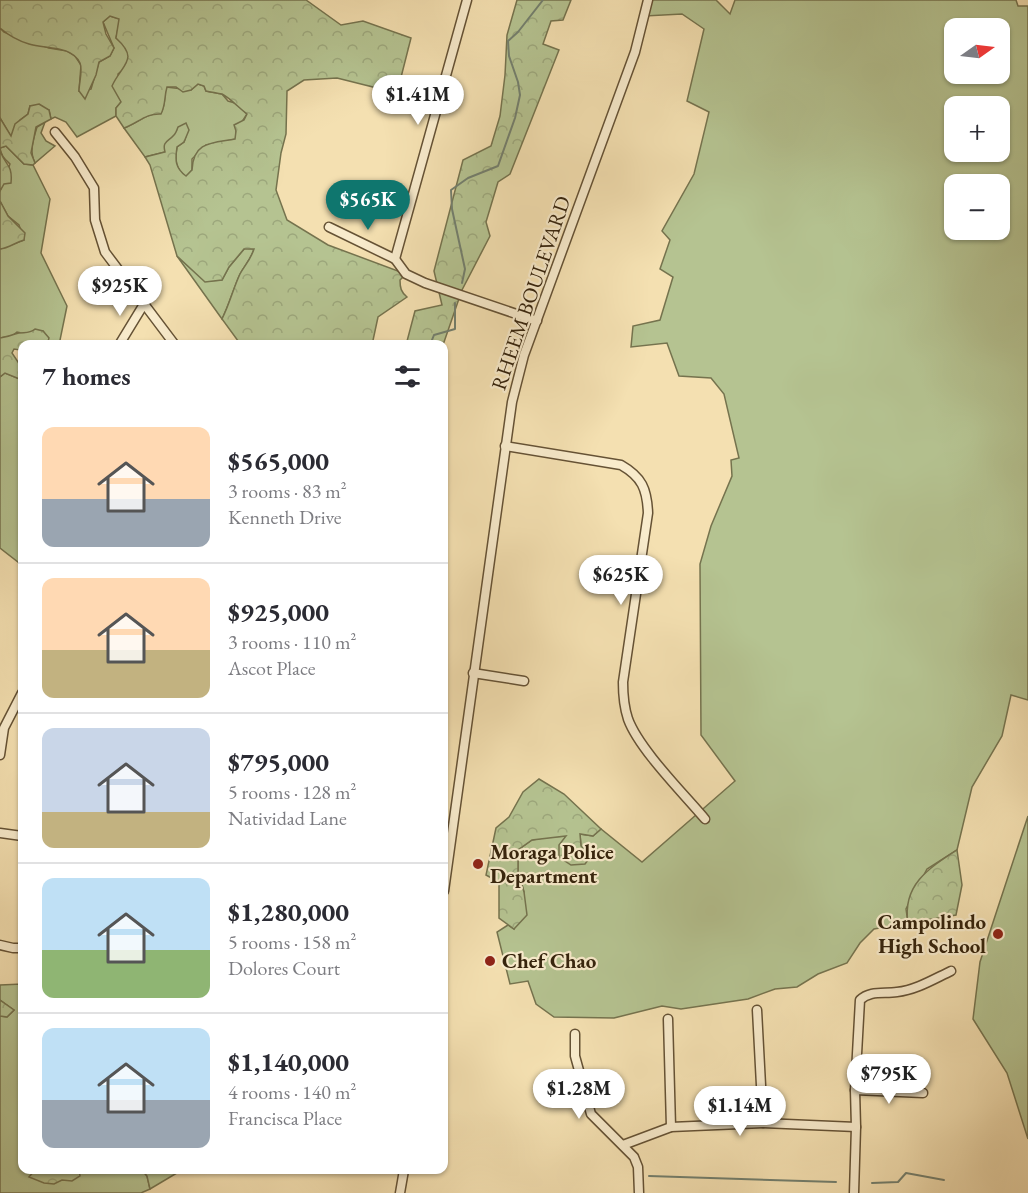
<!DOCTYPE html>
<meta charset="utf-8">
<style>
body{margin:0;font-family:"EB Garamond",serif;background:#f7f7f7;color:#2b2b33;height:100vh;display:flex;flex-direction:column;font-size:22px;white-space:nowrap}
*{box-sizing:border-box;margin:0}
p{font-size:20px;color:#7c7c81}
.icon{flex:none;width:33px;height:33px;fill:none;stroke:currentColor;stroke-width:2;stroke-linecap:round;stroke-linejoin:round}
.map{position:relative;flex:1;overflow:hidden}
.side{position:absolute;left:18px;top:340px;width:430px;height:834px;display:flex;flex-direction:column;background:#fff;border-radius:12px;box-shadow:0 2px 4px #0004}
.side>*{flex:none}
.needle{width:39px;rotate:76deg}
.controls{position:absolute;left:944px;top:18px;display:grid;gap:12px}
.controls a{display:grid;place-items:center;width:66px;height:66px;border-radius:12px;background:#fff;box-shadow:0 2px 4px #0004;font-size:30px}
.price{position:absolute;translate:-50% -51px;padding:0 14px;border-radius:21px;background:#fff;color:#222;font-size:20px;line-height:39px;filter:drop-shadow(0 2px 3px #0008)}
.price::after{content:'';position:absolute;left:50%;top:36px;width:18px;height:14px;margin-left:-9px;background:inherit;clip-path:polygon(0 0,100% 0,50% 100%)}
.price.selected{background:#0f766e;color:#fff}
ul{padding:0;list-style:none}
li{display:flex;align-items:center;gap:18px;height:150px;padding:0 24px}
li+li{border-top:2px solid #e1e1e2}
li span{display:grid;place-items:center;flex:none;width:168px;height:120px;border-radius:12px;color:#555}
li>.icon{margin-inline-start:auto}
span .icon{width:72px;height:72px;fill:#fffc;stroke-width:1}
li b{font-size:26px}
h2{display:flex;justify-content:space-between;align-items:center;height:72px;padding:0 24px;font-size:26px}
.map>svg:first-child{display:block}
.green{fill:#b5c391;stroke:#75734e;stroke-width:1.5;fill-rule:evenodd}
.forest{fill:url(#forest-crowns);stroke:#75734e;stroke-width:1.5}
.lines{fill:none;stroke-linecap:round;stroke-linejoin:round}
.stream{stroke:#737f6e;stroke-width:2}
.minor-casing{stroke:#655235;stroke-width:11}
.minor{stroke:#f8ebcc;stroke-width:8}
.poi-dot{fill:#8f2418;stroke:#f8ebcc;stroke-width:2}
.labels{text-anchor:middle;stroke-width:4.5;stroke-linejoin:round;paint-order:stroke}
.street-label{font-size:21px;fill:#35230c;stroke:#f8ebcc}
.poi-label{font-size:21px;font-weight:bold;fill:#35230c;stroke:#f8ebcc;text-anchor:start}
</style>
<div class="map">
<svg width="1028" height="1193" viewBox="0 0 1028 1193">
<defs>
<pattern id="forest-crowns" width="20" height="18" patternUnits="userSpaceOnUse" patternTransform="scale(1.5)"><rect width="20" height="18" fill="#b5c391"/><path d="M2 6a3 3 0 1 1 6 0M12 15a3 3 0 1 1 6 0" fill="none" stroke="#9ca77c"/></pattern>
</defs>
<rect width="100%" height="100%" fill="#f4e0b1"/>
<filter id="stains"><feTurbulence type="fractalNoise" baseFrequency=".00333" numOctaves="4"/><feColorMatrix values="0 0 0 0 .2 0 0 0 0 .09 0 0 0 0 .02 0 0 0 .5 -.17"/></filter>
<radialGradient id="worn" r=".72"><stop offset=".6" stop-color="#630" stop-opacity="0"/><stop offset="1" stop-color="#630" stop-opacity=".3"/></radialGradient>
<g class="green">
<path d="M648,0h68l14,14 5,-14h281l2,6h10v694l-17,-5 -9,41 -30,51 -15,63 -30,19 -21,40 2,14 -34,6 -14,14 -13,20 -29,11 -21,13 -22,2 -27,10 -67,10 -19,-3 -48,12 -60,-1 -18,-13 -8,-23 -18,3 -13,-52 11,-7 6,4 10,-37 -6,-21v-21l14,-10 16,-3 19,-1 14,10 -1,-12 13,2 8,-7 41,33 93,-81 -34,-46 -1,-171 11,-38 21,-50 -1,-16 8,-2 -15,-64 -13,-16 -32,-2 -12,-33 -36,4 2,-21 27,-6 13,-43 -13,-8 10,-29 -8,-9 32,-57 15,-62 -22,-11 17,-72 -22,-15 -37,2zM954,28h45v46h-45zM954,106h45v46h-45zM954,184h45v46h-45z"/>
<polygon points="110,16 120,19 116,38 124,45 129,55 128,65 118,74 121,102 116,108 116,116 77,137 66,122 55,117 51,119 49,110 30,106 28,114 20,120 11,137 0,118 0,28 4,32 49,48 67,51 75,56 81,65 79,91 91,89 99,62 110,56 114,48 103,22"/>
<path d="M198,84l6,2 2,5 16,3 6,7 7,2 12,11 -11,17v8l-30,6 -14,14v11l-6,7c-11,-9 -11,-17 -9,-30l7,-5 2,-6h-12l-9,16 -20,5 -21,-29c14,-5 22,-15 37,-15 5,-9 3,-16 5,-26l25,3z"/>
<path d="M45,122l-4,11 5,8 9,5 -20,17c-6,-12 -2,-23 2,-36z"/>
<path d="M6,146l18,18 9,1 17,34 -9,54 26,53 -8,39h-12l1,-7 -5,-7 -17,3 -9,-2 -5,4 -12,2v-89l24,-9 -5,-15 -11,-9 -8,-15v-10l10,-27c-5,-5 -9,-8 -10,-16z"/>
<path d="M245,248l9,1c-3,10 -9,16 -14,25 -7,15 -10,29 -18,45l-45,-63 28,25 17,-1 7,-13z"/>
<polygon points="5,373 22,380 21,513 22,559 18,562 0,548 0,377"/>
<polygon points="1028,816 1028,1139 1007,1073 973,1019 980,962"/>
<polygon points="22,984 22,1170 142,1170 147,1176 150,1189 141,1193 0,1193 0,1016 7,1017 14,1010 0,1000 0,985"/>
</g>
<g class="forest">
<path d="M0,0h306l35,25 22,-4 48,17 -14,55 -60,-15 -33,2 -17,11 -1,43 -5,19 -5,37 11,30 41,25 78,29 -6,6c0,8 1,12 7,17l-29,20 -6,28h-131l-19,-26c8,-16 11,-30 18,-45 5,-9 11,-15 14,-25h-10l-15,18 -7,13 -17,2 -28,-26 -27,-91 -5,-8 20,-5c-3,-11 3,-10 9,-17 2,-2 3,-5 4,-8l8,-4 3,7 -5,12 -7,5c-2,13 -2,21 9,29l6,-6c1,-29 21,-27 43,-31l1,-8 -2,-6 10,-5 3,-6c-8,-6 -17,-16 -25,-20 -5,-1 -11,-2 -16,-3l-2,-5 -6,-2 -7,6 -8,2 -7,-5h-9c-3,10 -1,17 -6,27 -15,-1 -23,9 -37,14l-8,-12v-8l5,-6 -9,-16c10,-22 28,-26 4,-48l3,-19 -9,-3 -7,6 3,12 8,14 -4,8 -11,6 -3,13 -11,24 -6,-8c0,-8 4,-21 1,-28 -8,-18 -35,-14 -51,-19 -10,-3 -22,-10 -29,-16z"/>
<polygon points="517,0 571,0 563,20 551,21 543,44 559,50 510,174 498,182 486,222 490,236 462,290 443,345 406,345 415,311 442,305 434,271 463,160 491,146 500,116 505,75 507,35"/>
<polygon points="39,104 49,110 51,119 36,127 31,153 35,163 33,165 24,164 6,146 0,148 0,118 11,136 15,124 28,114 30,106"/>
<path d="M0,150c4,15 13,13 11,33l-7,1 -4,7z"/>
<path d="M0,201l8,15 17,17 -1,7c-10,3 -15,8 -24,9z"/>
<path d="M35,329l8,2 6,7 -2,7 -23,-2 -4,7 -6,-1 -2,4 10,15v12l-17,-7 -5,4v-39c6,-1 10,-2 15,-4 8,-3 13,1 20,-5z"/>
<polygon points="539,779 564,794 601,829 593,836 580,834 581,846 591,856 585,864 571,865 559,857 559,845 566,836 532,840 518,850 518,871 524,892 527,915 514,929 499,918 499,882 486,875 496,828 509,817 523,792"/>
<path d="M957,850l5,35 -6,30 -48,8c-6,-38 21,-55 49,-73z"/>
<polygon points="0,1000 14,1010 7,1017 0,1016"/>
<polygon points="35,1170 79,1170 80,1176 72,1181 62,1180 54,1184 44,1183 29,1177"/>
<polygon points="142,1170 182,1170 150,1189 147,1176"/>
</g>
<g class="lines">
<g class="stream">
<polyline points="462,283 465,269 452,209 451,190 468,178 498,166 515,118 520,95 518,82 509,56 508,41 518,32 543,0"/>
<polyline points="430,345 434,335 455,329 455,303"/>
<polyline points="649,1176 836,1182"/>
<polyline points="872,1183 898,1182 906,1173 944,1180"/>
</g>
<defs>
<g id="minor">
<polyline points="55,132 75,157 94,188 95,220 105,252 175,345"/>
<polyline points="329,227 395,259 406,274 425,283 537,321"/>
<polyline points="395,259 467,0"/>
<polyline points="119,345 144,304"/>
<path d="M505,446l116,19c21,12 26,24 27,48l-25,169c0,12 1,25 5,37 11,30 55,74 77,100"/>
<polyline points="473,673 524,681"/>
<polyline points="0,755 4,728 22,693"/>
<polyline points="0,833 22,836"/>
<polyline points="444,891 512,402 524,355 635,52 648,0"/>
<polyline points="0,945 13,948 22,948"/>
<polyline points="757,1010 763,1123"/>
<polyline points="668,1019 671,1127"/>
<polyline points="575,1034 575,1056 591,1114 634,1157 638,1167 639,1193"/>
<polyline points="855,1090 923,1093"/>
<polyline points="623,1145 671,1127 763,1123 856,1127"/>
<polyline points="400,1193 404,1170"/>
<path d="M854,1193l2,-66 -1,-37 5,-90c10,-10 24,-6 37,-8 19,-2 37,-13 54,-21"/>
</g>
</defs>
<use href="#minor" class="minor-casing"/>
<use href="#minor" class="minor"/>
</g>
<g class="poi-dot">
<circle cx="478" cy="864" r="6"/>
<circle cx="998" cy="934" r="6"/>
<circle cx="490" cy="961" r="6"/>
</g>
<g class="labels">
<g class="street-label">
<text transform="translate(531 293) rotate(-71)" y="7">RHEEM BOULEVARD</text>
</g>
<g class="poi-label">
<text x="490" y="859">Moraga Police<tspan x="490" dy="24">Department</tspan></text>
<text x="986" y="929" text-anchor="end">Campolindo<tspan x="986" dy="24">High School</tspan></text>
<text x="502" y="968">Chef Chao</text>
</g>
</g>
<rect width="100%" height="100%" filter="url(#stains)"/>
<rect width="100%" height="100%" fill="url(#worn)"/>
</svg>
<div class="controls">
<a><svg class="needle" viewBox="-14 -14 28 28"><path d="M0-13l5 13h-10z" fill="#e53935"/><path d="M0 13l5-13h-10z" fill="#7c7c81"/></svg></a>
<a>+</a>
<a>−</a>
</div>
<b class="price" style="left:418px;top:126px">$1.41M</b>
<b class="price selected" style="left:368px;top:231px">$565K</b>
<b class="price" style="left:120px;top:317px">$925K</b>
<b class="price" style="left:621px;top:606px">$625K</b>
<b class="price" style="left:889px;top:1105px">$795K</b>
<b class="price" style="left:579px;top:1120px">$1.28M</b>
<b class="price" style="left:740px;top:1137px">$1.14M</b>
<section class="side">
<h2>7 homes<svg class="icon" aria-label="filters" viewBox="0 0 24 24"><path d="M4 7h16M4 17h16"/><circle cx="9" cy="7" r="2"/><circle cx="15" cy="17" r="2"/></svg></h2>
<ul>
<li><span style="background:linear-gradient(#ffd9b3 60%,#9aa5b1 0)"><svg class="icon" aria-label="home" viewBox="0 0 24 24"><path d="M3 11l9-7 9 7M6 9v11h12V9"/></svg></span><div><b>$565,000</b><p>3 rooms · 83 m²</p><p>Kenneth Drive</p></div></li>
<li><span style="background:linear-gradient(#ffd9b3 60%,#c2b280 0)"><svg class="icon" aria-label="home" viewBox="0 0 24 24"><path d="M3 11l9-7 9 7M6 9v11h12V9"/></svg></span><div><b>$925,000</b><p>3 rooms · 110 m²</p><p>Ascot Place</p></div></li>
<li><span style="background:linear-gradient(#c9d6e8 70%,#c2b280 0)"><svg class="icon" aria-label="home" viewBox="0 0 24 24"><path d="M3 11l9-7 9 7M6 9v11h12V9"/></svg></span><div><b>$795,000</b><p>5 rooms · 128 m²</p><p>Natividad Lane</p></div></li>
<li><span style="background:linear-gradient(#bfe0f5 60%,#8fb573 0)"><svg class="icon" aria-label="home" viewBox="0 0 24 24"><path d="M3 11l9-7 9 7M6 9v11h12V9"/></svg></span><div><b>$1,280,000</b><p>5 rooms · 158 m²</p><p>Dolores Court</p></div></li>
<li><span style="background:linear-gradient(#bfe0f5 60%,#9aa5b1 0)"><svg class="icon" aria-label="home" viewBox="0 0 24 24"><path d="M3 11l9-7 9 7M6 9v11h12V9"/></svg></span><div><b>$1,140,000</b><p>4 rooms · 140 m²</p><p>Francisca Place</p></div></li>
</ul>
</section>
</div>
